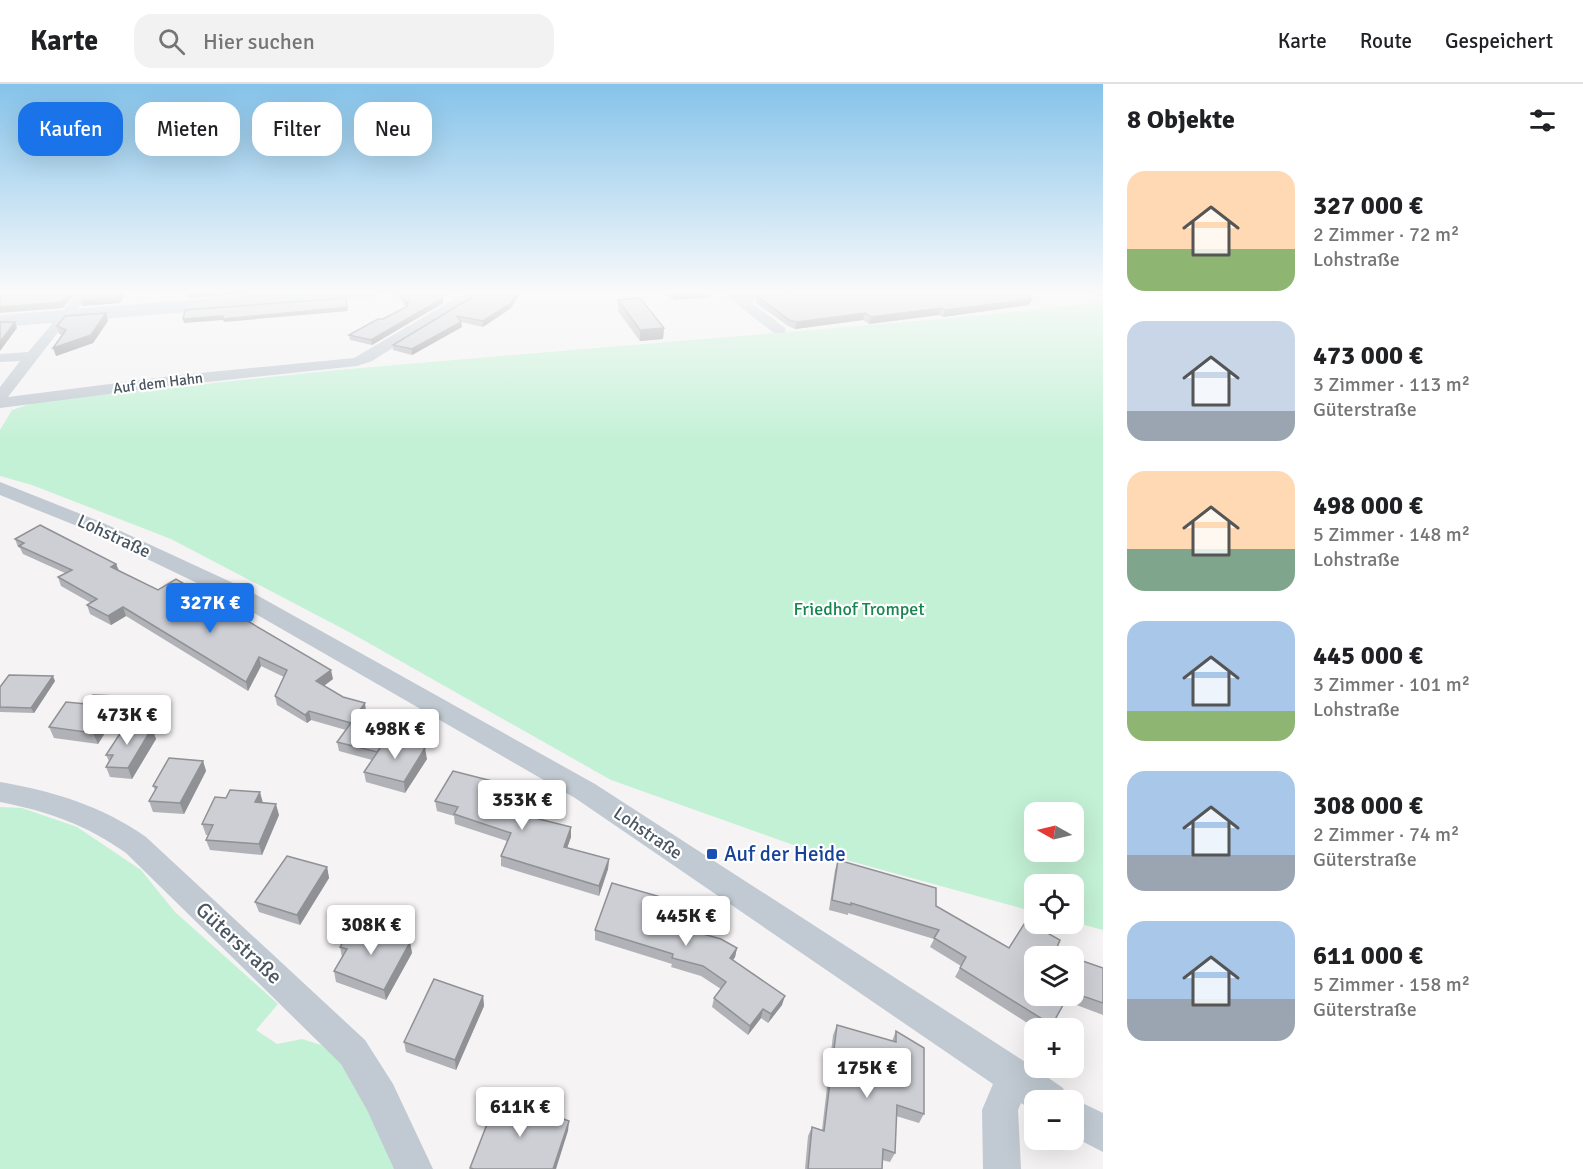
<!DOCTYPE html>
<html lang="de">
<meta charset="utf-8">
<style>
body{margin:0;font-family:Signika,sans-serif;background:#f2f2f2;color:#202124;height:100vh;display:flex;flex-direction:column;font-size:22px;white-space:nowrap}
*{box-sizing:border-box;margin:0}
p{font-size:20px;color:#757577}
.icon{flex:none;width:33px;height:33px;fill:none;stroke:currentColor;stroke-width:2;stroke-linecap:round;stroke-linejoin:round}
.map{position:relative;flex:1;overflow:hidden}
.side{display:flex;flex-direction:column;background:#fff;width:480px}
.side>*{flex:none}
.guide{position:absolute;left:18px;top:18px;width:570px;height:54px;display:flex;gap:12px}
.needle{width:39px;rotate:278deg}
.controls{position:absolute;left:1024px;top:718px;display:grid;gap:12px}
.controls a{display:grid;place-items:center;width:60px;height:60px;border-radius:12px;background:#fff;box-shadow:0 6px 24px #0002;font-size:30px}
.price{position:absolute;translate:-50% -51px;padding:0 14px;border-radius:6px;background:#fff;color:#222;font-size:20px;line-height:39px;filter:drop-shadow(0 2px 3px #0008)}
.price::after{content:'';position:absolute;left:50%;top:36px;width:18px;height:14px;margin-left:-9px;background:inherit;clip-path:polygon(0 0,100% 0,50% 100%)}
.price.current{background:#1a73e8;color:#fff}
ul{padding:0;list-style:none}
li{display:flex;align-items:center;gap:18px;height:150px;padding:0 24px}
li span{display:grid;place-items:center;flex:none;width:168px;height:120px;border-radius:18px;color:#555}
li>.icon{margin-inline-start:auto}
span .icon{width:72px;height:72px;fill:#fffc;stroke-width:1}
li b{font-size:26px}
h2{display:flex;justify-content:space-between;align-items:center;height:72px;padding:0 24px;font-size:26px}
.chip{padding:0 21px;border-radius:18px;background:#fff;box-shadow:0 6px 24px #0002;font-size:21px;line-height:54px}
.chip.current{background:#1a73e8;color:#fff}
header{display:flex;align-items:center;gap:36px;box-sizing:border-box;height:84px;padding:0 30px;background:#fff;border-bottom:2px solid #e0e0e0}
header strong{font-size:28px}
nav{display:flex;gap:33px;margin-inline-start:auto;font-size:21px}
.search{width:420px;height:54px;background:#f2f2f2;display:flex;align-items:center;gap:15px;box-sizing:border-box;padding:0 21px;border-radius:18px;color:#757577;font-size:22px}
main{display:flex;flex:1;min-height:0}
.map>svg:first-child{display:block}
.green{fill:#c3f1d5;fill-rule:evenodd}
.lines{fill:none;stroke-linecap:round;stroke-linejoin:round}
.street{fill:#c1cad2;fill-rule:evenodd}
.secondary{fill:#c1cbd6;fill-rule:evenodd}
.wall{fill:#b0b2b7}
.shaded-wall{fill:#909195}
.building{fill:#cdcfd5;stroke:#909195;stroke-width:1.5}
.transit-dot{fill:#1a4fb4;stroke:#fff;stroke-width:2}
.labels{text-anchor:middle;stroke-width:4.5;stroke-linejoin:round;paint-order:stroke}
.far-street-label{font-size:15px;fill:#4a5661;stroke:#fff}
.street-label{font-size:18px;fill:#4a5661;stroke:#fff}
.park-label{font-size:18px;fill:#17864f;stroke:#fff}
.near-transit-label{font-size:21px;fill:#164399;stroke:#fff;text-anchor:start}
.near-street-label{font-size:21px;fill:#4a5661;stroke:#fff}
</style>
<header>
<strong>Karte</strong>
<div class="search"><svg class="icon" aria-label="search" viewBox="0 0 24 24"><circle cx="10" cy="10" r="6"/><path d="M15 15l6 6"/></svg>Hier suchen</div>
<nav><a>Karte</a><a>Route</a><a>Gespeichert</a></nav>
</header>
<main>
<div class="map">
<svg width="1103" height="1085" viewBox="0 0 1103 1085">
<rect width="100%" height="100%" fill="#f5f3f3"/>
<g class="green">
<path d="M1103,218v628l-29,-8v-37h-39v27l-236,-65 -188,-67 -260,-147 -180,-94 -139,-54 -32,-9v-46l12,-20 24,-8 301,-32 615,-52zM1035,729h39v39h-39z"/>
<polygon points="0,723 22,724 77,743 141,786 175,828 278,920 256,946 277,960 302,955 321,961 346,981 395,1085 0,1085"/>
</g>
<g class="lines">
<g class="street">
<polygon points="80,207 93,207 65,239 8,313 180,291 354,274 468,207 483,207 372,277 357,282 180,301 0,324 0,303 20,277 0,278 0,270 28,268"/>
<polygon points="727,207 736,207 740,210 820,207 814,211 749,217 784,243 786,246 784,249 774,249 727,213 726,210"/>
<polygon points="1089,207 1103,207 1103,213 1091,210"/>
<polygon points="0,398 101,438 244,504 595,700 1027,979 1063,1004 1068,1017 1074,1015 1103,1029 1103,1068 1074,1053 1074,1017 1035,1017 1035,1028 1021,1019 1018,1026 1021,1085 983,1085 982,1026 993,1000 575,714 228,514 87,446 0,411"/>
<path d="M0,698c53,9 102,24 146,55l219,203 28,44 40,85h-39l-27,-59 -26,-46 -215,-211c-39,-28 -79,-42 -126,-51z"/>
</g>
<polygon class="secondary" points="300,207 382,207 380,211 373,213 0,243 0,231"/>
</g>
<g class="wall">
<polygon points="395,207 437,207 443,219 372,261 350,256 349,251 383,235 406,223"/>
<polygon points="482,207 521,207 511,224 483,243 461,238 462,243 412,271 393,266 393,261"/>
<polygon points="660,207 711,207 710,213 673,216"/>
<polygon points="757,212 1032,215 1029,221 943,233 939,231 869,240 863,236 795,245 788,242 756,219"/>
<polygon points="618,216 664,244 663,255 640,257 618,227"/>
<polygon points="106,229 108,237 93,259 56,272 62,251 59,250 57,242"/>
<polygon points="15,455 116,480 119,486 333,595 324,602 366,627 365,629 400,648 394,656 427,675 405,709 366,698 364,688 372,676 339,667 337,658 346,646 311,636 307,639 277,621 275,612 284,593 261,582 248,607 126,532 111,541 90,530 87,521 91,519 61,502 58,493 65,489 23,470 20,464 18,463"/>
<polygon points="55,597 34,629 0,628 0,603"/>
<polygon points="117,612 121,623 98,660 54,654 49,643"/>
<polygon points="152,644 156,655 132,695 110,693 106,683 109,677 106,671"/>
<polygon points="203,677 206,687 184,730 153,728 149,717 155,706 153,702"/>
<polygon points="500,709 493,724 571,743 571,753 567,764 609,775 608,785 599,812 501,782 501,772 507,757 455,740 454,732 437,727 435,717"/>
<polygon points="263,719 279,731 262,771 210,766 206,756 208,751 206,751 202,740"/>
<polygon points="838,776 936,822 1035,912 1074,912 1074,874 1103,884 1103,931 1066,917 1049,945 1037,945 955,893 961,882 930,863 934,855 848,829 848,831 829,826 835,786"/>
<polygon points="327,783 329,794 300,841 259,828 255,818"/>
<polygon points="684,830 680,844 737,864 735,873 733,876 782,921 768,939 761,934 748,951 712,923 714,914 721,905 701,892 671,883 672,880 595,856 595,846"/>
<polygon points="410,858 412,869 386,916 336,898 334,887 342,873 340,863"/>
<polygon points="483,912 484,922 456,986 406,968 404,958"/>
<polygon points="837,941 892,957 896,947 924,1030 919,1039 896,1032 895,1069 890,1078 882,1076 882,1085 805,1085 808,1052 812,1043 822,1046 833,951"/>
</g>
<g class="shaded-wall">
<polygon points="70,207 78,207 63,224 0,229 0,223"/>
<polygon points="122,207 127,207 120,219 83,222 81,216"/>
<polygon points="187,207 269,207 189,214"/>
<polygon points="518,207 521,207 511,224 483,243 483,237"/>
<polygon points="673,207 711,207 710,213 673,216"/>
<polygon points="443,214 443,219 372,261 371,256"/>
<polygon points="1032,215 1029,221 943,233 945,226"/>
<polygon points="347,223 348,227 224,238 223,236 184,239 183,235"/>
<polygon points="941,224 939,231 869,240 871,233"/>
<polygon points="106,229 108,237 93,259 56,272 53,264"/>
<polygon points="865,229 863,236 795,245 797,238"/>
<polygon points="15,238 17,244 0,267 0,258"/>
<polygon points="461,238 462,243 412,271 412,265"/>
<polygon points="664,244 663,255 640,257 640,246"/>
<polygon points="116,480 119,488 111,483"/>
<polygon points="123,523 126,532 111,541 108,532"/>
<polygon points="259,573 261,582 248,607 246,598"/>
<polygon points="331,586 333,595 318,606 316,597"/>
<polygon points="53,592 55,597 34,629 31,624"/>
<polygon points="117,612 121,623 98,660 93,649"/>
<polygon points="365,619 366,627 360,636 359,627"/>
<polygon points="309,627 311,636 307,639 305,631"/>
<polygon points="399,639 400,648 379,678 378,669"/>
<polygon points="152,644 156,655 132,695 128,684"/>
<polygon points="425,664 427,675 405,709 404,698"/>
<polygon points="203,677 206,687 184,730 180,719"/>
<polygon points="500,699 500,709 488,732 487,722"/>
<polygon points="260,708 263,719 255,718"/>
<polygon points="276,720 279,731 262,771 259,760"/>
<polygon points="571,743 571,753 564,773 564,763"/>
<polygon points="609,775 608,785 599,812 599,802"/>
<polygon points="327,783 329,794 300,841 297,831"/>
<polygon points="685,820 684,830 677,853 678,843"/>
<polygon points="410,858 412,869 386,916 384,906"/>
<polygon points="737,864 735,873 728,883 730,874"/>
<polygon points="483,912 484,922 456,986 455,976"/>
<polygon points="785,912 782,921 768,939 771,930"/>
<polygon points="763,925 761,934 748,951 750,942"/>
<polygon points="569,1037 568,1047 556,1085 553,1085"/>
</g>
<g class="building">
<polygon points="0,207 70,207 61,218 0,223"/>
<polygon points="88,207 122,207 118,213 81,216"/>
<polygon points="398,207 437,207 443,214 371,256 349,251 378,235 383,235 408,222 406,219 410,217 405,218"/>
<polygon points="482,207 518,207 511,219 483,237 457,232 461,238 412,265 393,261"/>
<polygon points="810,207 1017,207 1032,215 945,226 941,224 871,233 865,229 797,238 789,236 757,212"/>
<polygon points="346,214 347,223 223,235 223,232 183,235 185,226"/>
<polygon points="640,214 664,244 640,246 618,216"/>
<polygon points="106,229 91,251 53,264 66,246 57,242 65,232"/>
<polygon points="0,238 15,238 0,258"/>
<polygon points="40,441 116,480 111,483 158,506 176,495 331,586 316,597 343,613 365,619 359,627 399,639 377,668 337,658 351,639 309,627 305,631 275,612 287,586 259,573 246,598 123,523 108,532 87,521 97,515 58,493 72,486 19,462 24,459 15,455"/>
<polygon points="9,591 53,592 31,624 0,623 0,603"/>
<polygon points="93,611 117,612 93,649 49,643 66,618 86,620"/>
<polygon points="125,642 152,644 128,684 106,683 113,671 106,671"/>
<polygon points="387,654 425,664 404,698 364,688"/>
<polygon points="169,674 203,677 180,719 149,717 157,703 153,702"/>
<polygon points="453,687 500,699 487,722 571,743 564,763 609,775 599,802 501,772 511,749 454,730 458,723 435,717"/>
<polygon points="230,706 260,708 255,718 276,720 259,760 206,756 213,741 202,740 215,713 226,714"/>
<polygon points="287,772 327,783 297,831 255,818"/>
<polygon points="838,776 936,804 936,822 1009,864 1026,837 1060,856 1055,868 1070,873 1035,873 1035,912 1068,912 1052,941 960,884 966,873 934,854 939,846 851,819 851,821 832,816"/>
<polygon points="612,799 685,820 678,843 721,855 737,864 730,874 785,912 771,930 763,925 750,942 714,914 726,898 703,882 672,874 673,870 595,846"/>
<polygon points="355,839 410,858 384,906 334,887 347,865 340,863"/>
<polygon points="1074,874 1103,884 1103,919 1074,909"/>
<polygon points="434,895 483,912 455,976 404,958"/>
<polygon points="837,941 896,958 896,947 924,964 924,1030 897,1021 895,1069 883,1065 882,1085 808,1085 812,1043 824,1047"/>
<polygon points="498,1012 569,1037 553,1085 474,1085 470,1084"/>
</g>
<linearGradient id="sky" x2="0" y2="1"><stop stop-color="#85c3ea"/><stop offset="0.58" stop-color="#fafafa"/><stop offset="1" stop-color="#fafafa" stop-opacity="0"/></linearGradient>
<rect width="1103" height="359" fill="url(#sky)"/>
<rect class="transit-dot" x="706" y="764" width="12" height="12" rx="3"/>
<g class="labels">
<g class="far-street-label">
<text transform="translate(158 299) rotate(-7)" y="5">Auf dem Hahn</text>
</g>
<g class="street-label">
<text transform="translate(114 452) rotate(25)" y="6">Lohstraße</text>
<text transform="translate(648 749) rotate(34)" y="6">Lohstraße</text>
</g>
<g class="park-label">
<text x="859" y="531">Friedhof Trompet</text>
</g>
<g class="near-transit-label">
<text x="724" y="777">Auf der Heide</text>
</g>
<g class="near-street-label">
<text transform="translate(239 859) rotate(43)" y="7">Güterstraße</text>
</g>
</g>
</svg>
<div class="controls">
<a><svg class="needle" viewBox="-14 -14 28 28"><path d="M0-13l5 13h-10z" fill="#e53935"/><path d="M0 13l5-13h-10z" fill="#757577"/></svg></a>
<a><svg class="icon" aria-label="locate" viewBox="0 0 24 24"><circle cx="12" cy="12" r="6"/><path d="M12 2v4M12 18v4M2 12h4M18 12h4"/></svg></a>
<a><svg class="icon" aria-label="layers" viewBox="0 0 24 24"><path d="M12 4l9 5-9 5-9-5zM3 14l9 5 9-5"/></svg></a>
<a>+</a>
<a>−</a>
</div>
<b class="price current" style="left:210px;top:550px">327K €</b>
<b class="price" style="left:127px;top:662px">473K €</b>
<b class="price" style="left:395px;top:676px">498K €</b>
<b class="price" style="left:522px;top:747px">353K €</b>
<b class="price" style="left:686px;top:863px">445K €</b>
<b class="price" style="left:371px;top:872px">308K €</b>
<b class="price" style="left:867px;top:1015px">175K €</b>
<b class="price" style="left:520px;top:1054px">611K €</b>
<div class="guide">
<a class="chip current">Kaufen</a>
<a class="chip">Mieten</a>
<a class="chip">Filter</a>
<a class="chip">Neu</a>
</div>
</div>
<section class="side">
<h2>8 Objekte<svg class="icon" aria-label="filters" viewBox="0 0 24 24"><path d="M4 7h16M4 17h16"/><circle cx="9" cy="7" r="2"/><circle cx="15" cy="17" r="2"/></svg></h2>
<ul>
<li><span style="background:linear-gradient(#ffd9b3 65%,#8fb573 0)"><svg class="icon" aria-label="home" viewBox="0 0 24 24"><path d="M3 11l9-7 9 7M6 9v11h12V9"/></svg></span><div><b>327 000 €</b><p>2 Zimmer · 72 m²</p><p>Lohstraße</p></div></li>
<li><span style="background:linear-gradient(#c9d6e8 75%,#9aa5b1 0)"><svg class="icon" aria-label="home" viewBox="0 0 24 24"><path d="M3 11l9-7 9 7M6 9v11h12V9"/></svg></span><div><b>473 000 €</b><p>3 Zimmer · 113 m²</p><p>Güterstraße</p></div></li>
<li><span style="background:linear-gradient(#ffd9b3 65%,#7fa58c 0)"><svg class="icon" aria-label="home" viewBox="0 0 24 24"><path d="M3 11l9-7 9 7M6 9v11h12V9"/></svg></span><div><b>498 000 €</b><p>5 Zimmer · 148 m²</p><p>Lohstraße</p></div></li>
<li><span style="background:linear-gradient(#a9c7e8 75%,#8fb573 0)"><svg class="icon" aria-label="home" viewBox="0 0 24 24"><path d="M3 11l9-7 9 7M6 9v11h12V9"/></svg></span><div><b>445 000 €</b><p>3 Zimmer · 101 m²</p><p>Lohstraße</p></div></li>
<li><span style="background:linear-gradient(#a9c7e8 70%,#9aa5b1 0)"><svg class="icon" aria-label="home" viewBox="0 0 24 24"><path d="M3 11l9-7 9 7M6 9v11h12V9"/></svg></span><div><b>308 000 €</b><p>2 Zimmer · 74 m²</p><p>Güterstraße</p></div></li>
<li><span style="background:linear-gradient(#a9c7e8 65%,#9aa5b1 0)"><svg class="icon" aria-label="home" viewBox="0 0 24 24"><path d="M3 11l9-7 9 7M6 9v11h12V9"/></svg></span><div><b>611 000 €</b><p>5 Zimmer · 158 m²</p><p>Güterstraße</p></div></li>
</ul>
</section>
</main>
